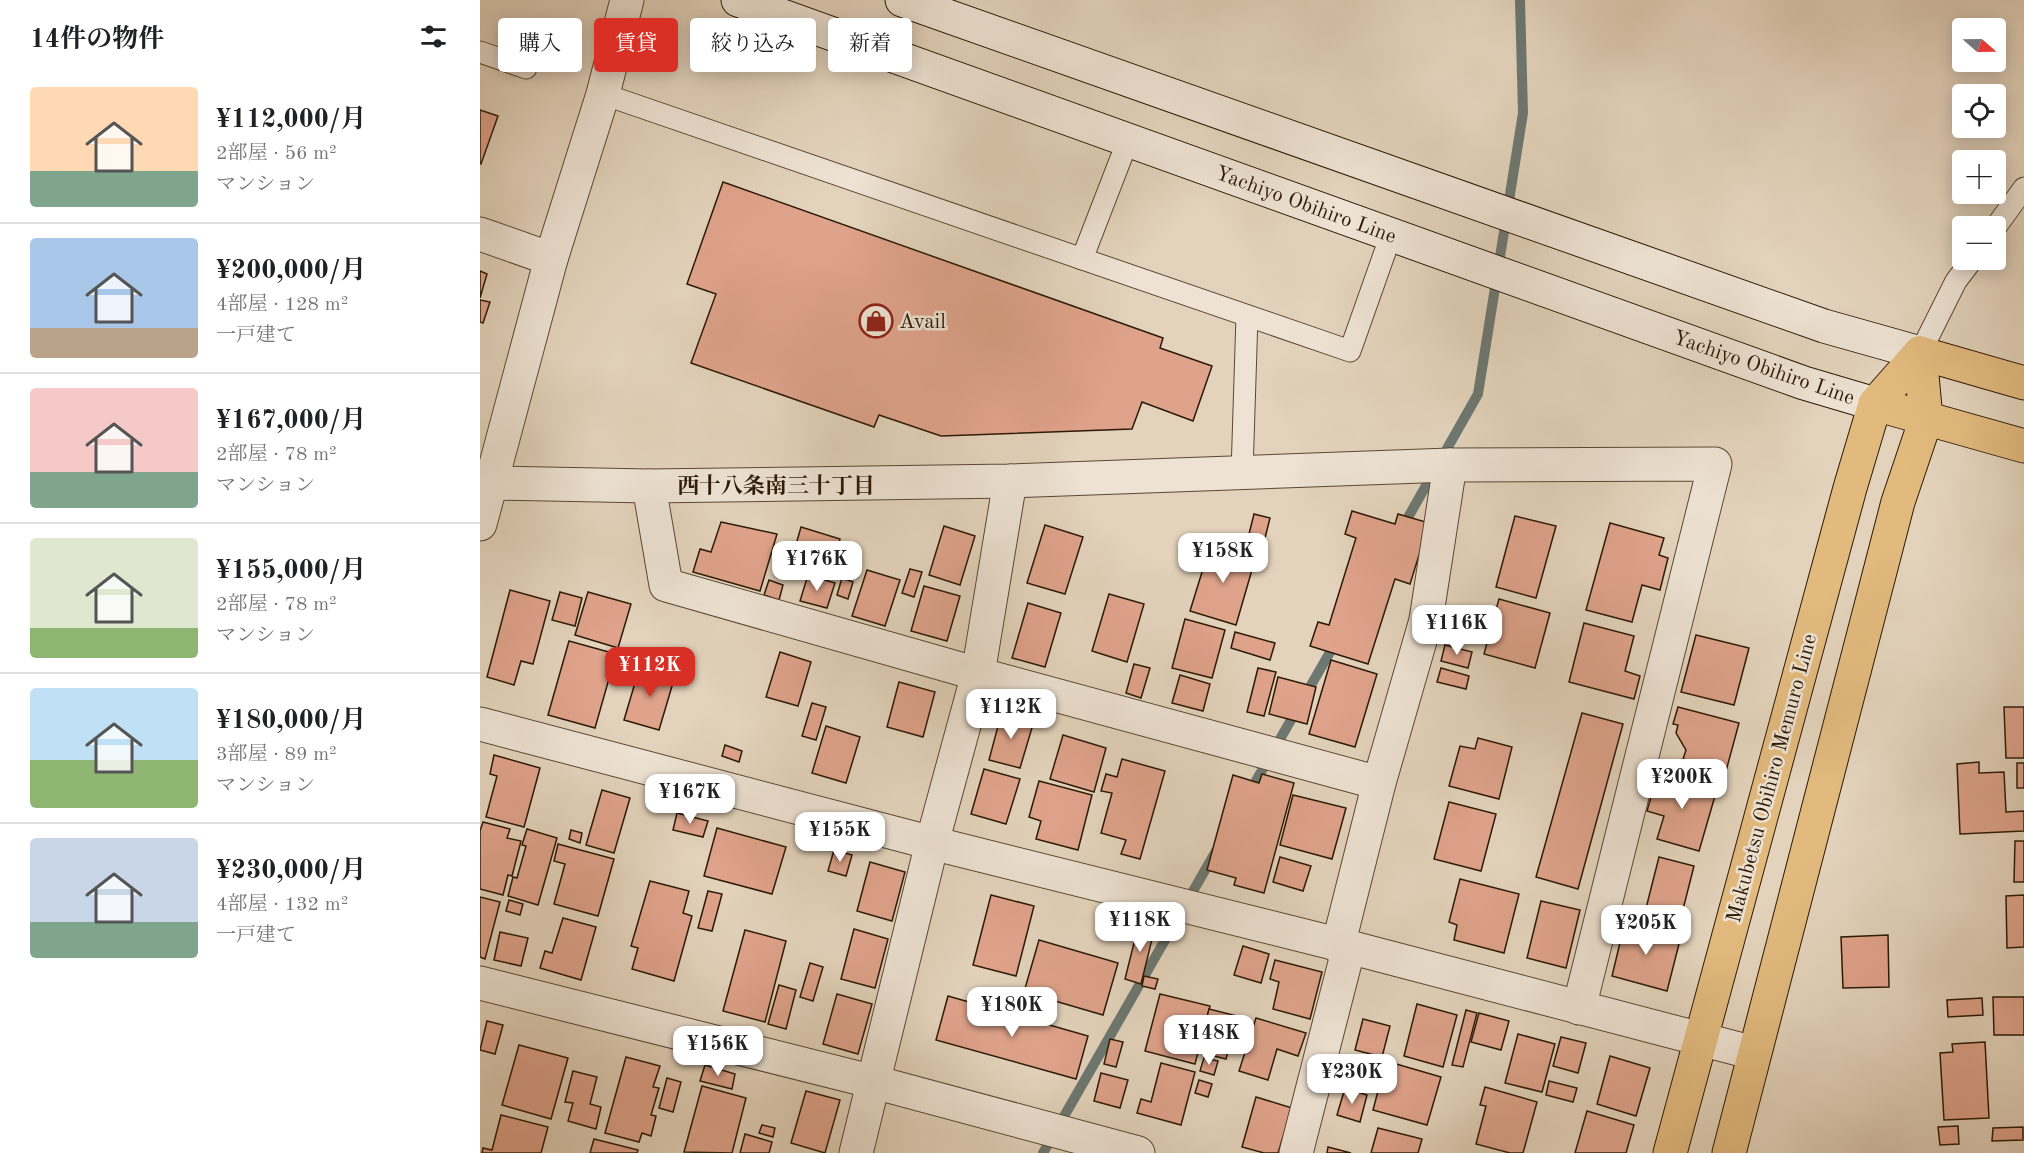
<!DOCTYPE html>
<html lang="ja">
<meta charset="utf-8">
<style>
body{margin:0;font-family:"Old Standard TT","Noto Serif JP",serif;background:#f2f2f2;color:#202124;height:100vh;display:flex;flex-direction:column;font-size:22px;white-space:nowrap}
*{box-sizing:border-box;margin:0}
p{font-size:20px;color:#757577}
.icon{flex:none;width:33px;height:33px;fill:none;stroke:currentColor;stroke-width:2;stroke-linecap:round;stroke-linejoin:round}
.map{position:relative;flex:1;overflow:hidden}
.side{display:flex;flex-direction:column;background:#fff;width:480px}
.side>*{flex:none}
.banner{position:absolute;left:18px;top:18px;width:570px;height:54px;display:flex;gap:12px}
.needle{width:39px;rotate:110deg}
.buttons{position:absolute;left:1472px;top:18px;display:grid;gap:12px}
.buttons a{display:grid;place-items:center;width:54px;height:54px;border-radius:6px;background:#fff;box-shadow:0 3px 15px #0003;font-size:30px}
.price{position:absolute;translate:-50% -51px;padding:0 14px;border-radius:12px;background:#fff;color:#222;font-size:20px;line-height:39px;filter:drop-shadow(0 2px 3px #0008)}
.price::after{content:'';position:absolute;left:50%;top:36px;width:18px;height:14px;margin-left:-9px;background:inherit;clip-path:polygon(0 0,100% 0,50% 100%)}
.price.active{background:#d93025;color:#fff}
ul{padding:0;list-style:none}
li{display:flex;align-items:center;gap:18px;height:150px;padding:0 30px}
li+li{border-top:2px solid #e0e0e0}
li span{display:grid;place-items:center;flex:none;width:168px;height:120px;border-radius:6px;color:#555}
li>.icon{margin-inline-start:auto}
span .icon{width:72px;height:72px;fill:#fffc;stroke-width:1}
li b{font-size:26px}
h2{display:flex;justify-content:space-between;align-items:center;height:72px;padding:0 30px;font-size:26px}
.pill{padding:0 21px;border-radius:6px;background:#fff;box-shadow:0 3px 15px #0003;font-size:21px;line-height:54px}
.pill.active{background:#d93025;color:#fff}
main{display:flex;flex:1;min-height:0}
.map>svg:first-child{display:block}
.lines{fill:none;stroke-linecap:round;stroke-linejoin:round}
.stream{stroke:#6d7872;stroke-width:10}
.building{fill:#dfa38b;stroke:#2c1a05;stroke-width:1.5}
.lane-casing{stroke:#5a4833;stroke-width:23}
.street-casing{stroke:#5a4833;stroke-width:35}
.secondary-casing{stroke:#2c1a05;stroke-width:35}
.primary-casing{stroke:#2c1a05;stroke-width:35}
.lane{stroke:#ede2d3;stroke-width:21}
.street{stroke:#ede2d3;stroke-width:33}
.secondary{stroke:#ede2d3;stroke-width:33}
.primary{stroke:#e2ba7e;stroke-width:33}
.labels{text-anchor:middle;stroke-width:5;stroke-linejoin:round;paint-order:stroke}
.street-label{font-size:21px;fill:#2c1a05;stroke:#ede2d3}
.poi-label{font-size:21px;fill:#2c1a05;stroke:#ede2d3;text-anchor:start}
.neighbourhood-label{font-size:22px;font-weight:bold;fill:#2c1a05;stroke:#ede2d3}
</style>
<main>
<section class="side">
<h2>14件の物件<svg class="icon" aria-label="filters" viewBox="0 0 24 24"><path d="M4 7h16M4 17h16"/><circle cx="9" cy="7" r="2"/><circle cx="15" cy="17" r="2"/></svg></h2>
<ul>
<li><span style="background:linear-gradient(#ffd9b3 70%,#7fa58c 0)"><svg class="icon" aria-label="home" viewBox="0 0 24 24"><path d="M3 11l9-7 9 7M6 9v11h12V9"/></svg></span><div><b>¥112,000/月</b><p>2部屋 · 56 m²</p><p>マンション</p></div></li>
<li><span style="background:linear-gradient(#a9c7e8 75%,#b9a48a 0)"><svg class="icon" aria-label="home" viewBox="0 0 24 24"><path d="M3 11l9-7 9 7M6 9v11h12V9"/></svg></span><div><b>¥200,000/月</b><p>4部屋 · 128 m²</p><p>一戸建て</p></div></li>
<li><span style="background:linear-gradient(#f6c9c9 70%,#7fa58c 0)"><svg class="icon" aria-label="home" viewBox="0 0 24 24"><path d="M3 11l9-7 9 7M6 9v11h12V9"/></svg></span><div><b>¥167,000/月</b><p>2部屋 · 78 m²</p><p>マンション</p></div></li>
<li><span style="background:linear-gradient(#dfe7d0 75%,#8fb573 0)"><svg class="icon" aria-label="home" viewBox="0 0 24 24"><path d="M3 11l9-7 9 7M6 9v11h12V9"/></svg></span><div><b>¥155,000/月</b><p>2部屋 · 78 m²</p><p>マンション</p></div></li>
<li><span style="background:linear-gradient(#bfe0f5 60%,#8fb573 0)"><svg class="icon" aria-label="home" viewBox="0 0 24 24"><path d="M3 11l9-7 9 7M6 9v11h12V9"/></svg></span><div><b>¥180,000/月</b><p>3部屋 · 89 m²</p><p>マンション</p></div></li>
<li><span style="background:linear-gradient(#c9d6e8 70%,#7fa58c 0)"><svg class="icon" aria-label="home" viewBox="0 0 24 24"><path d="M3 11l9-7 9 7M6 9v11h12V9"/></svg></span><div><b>¥230,000/月</b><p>4部屋 · 132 m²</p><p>一戸建て</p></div></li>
</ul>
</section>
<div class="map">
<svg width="1544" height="1153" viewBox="0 0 1544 1153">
<rect width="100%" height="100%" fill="#e3d3bc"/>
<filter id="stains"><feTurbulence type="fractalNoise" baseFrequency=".00333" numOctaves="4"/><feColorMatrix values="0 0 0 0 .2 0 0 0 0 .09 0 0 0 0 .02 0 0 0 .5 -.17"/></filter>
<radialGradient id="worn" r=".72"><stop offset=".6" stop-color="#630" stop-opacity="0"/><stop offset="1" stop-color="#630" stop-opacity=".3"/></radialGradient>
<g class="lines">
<g class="stream">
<polyline points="922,528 998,394 1043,113 1040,0"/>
<polyline points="769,793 857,640"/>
<polyline points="563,1153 736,851"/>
</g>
</g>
<g class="building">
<polygon points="0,110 18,116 1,164 0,163"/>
<polygon points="243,182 683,338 680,348 732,366 713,421 662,402 652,429 461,436 399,415 394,427 211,363 236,294 207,284"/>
<polygon points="0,271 7,274 0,298"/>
<polygon points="0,300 10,302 3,323 0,322"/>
<polygon points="872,511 915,524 918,514 949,523 930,584 915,579 888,664 830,646 838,622 849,625 876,538 865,534"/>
<polygon points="774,514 790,518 782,550 766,546"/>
<polygon points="1035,516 1076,526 1056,598 1016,587"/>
<polygon points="241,522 297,534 280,591 213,572 220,549 231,552"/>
<polygon points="1130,523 1184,538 1179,555 1188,558 1180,590 1162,585 1152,622 1106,610"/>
<polygon points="565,525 603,537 585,594 547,583"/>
<polygon points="464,526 495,536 480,585 449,575"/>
<polygon points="321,527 360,539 348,581 309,569"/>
<polygon points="731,543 776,556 756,625 710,611"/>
<polygon points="430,569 442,572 434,597 422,593"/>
<polygon points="387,570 420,580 405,626 372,616"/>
<polygon points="328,575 355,583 347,608 320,601"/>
<polygon points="362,578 373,582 368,599 357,595"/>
<polygon points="289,580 303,585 299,600 284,595"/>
<polygon points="444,586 480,596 467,641 431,631"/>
<polygon points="30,590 70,601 53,664 41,661 34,685 7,677"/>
<polygon points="80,592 102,598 95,626 72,620"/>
<polygon points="108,592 151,604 138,648 95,635"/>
<polygon points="629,594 664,604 647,662 612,651"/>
<polygon points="1019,599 1070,613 1055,668 1004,654"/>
<polygon points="548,603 581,613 565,667 532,658"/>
<polygon points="705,619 745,630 732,678 692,668"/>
<polygon points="1104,623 1154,636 1145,671 1160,676 1154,699 1089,682"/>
<polygon points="755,632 795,643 790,660 751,648"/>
<polygon points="1216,635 1269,648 1254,705 1201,692"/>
<polygon points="89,641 136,654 115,728 68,715"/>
<polygon points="965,645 992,652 988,668 961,661"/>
<polygon points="300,652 331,662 318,706 286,697"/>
<polygon points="851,660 897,674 875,747 829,734"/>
<polygon points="654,664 670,668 661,698 646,693"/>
<polygon points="160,666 195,676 179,730 144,720"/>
<polygon points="778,668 796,672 784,716 767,712"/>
<polygon points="961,668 989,676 986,689 957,682"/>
<polygon points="700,675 730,684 723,711 692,703"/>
<polygon points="798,677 836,687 827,724 789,714"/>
<polygon points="419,682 455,692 443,737 407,727"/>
<polygon points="332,703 346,707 336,740 322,736"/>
<polygon points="1198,707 1259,723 1246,771 1203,759 1206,750 1196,733 1198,725 1193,724"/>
<polygon points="1524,707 1544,707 1544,758 1526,758"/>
<polygon points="522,711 554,721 540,768 509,760"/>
<polygon points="1102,713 1143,724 1098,889 1056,877"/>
<polygon points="346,726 380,737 366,783 332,773"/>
<polygon points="583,735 626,748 614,792 570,779"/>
<polygon points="998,738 1032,747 1019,799 969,786 980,746 995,749"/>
<polygon points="245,745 262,751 259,762 242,756"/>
<polygon points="14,755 60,768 44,827 6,817 17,776 10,774"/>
<polygon points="642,759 685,771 660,859 641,854 646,840 621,833 632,793 621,791 626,774 637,777"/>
<polygon points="1499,762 1499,773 1524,772 1526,812 1544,811 1544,831 1480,834 1477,764"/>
<rect x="1537" y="763" width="7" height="25"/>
<polygon points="504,769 540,779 526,824 491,814"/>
<polygon points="1178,773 1237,789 1219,851 1177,839 1184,816 1167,811"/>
<polygon points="782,774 814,783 784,893 754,885 756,878 727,870 753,775 779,783"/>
<polygon points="559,781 612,795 598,850 556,839 561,821 549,817"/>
<polygon points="122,790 150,798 134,853 106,845"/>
<polygon points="813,795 866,808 852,859 800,845"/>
<polygon points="969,802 1016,814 1001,871 954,859"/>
<polygon points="197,813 228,821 223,837 193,830"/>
<polygon points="3,822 30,829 27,838 41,841 32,876 28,875 23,895 0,889 0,831"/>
<polygon points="237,828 306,847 292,894 224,876"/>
<polygon points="47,829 77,838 58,905 28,896 33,877 37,878 46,846 42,845"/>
<polygon points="91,830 102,833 100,843 89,839"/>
<polygon points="1535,841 1544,841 1544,882 1534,882"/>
<polygon points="78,844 134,859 118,916 74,904 85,864 74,861"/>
<polygon points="354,850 372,855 366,876 348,871"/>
<polygon points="800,857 831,866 823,891 793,882"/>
<polygon points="1179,857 1214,866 1198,929 1163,920"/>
<polygon points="390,862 425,872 412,921 377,911"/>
<polygon points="980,879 1039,894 1024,953 974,940 977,925 969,922"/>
<polygon points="170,881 209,891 203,913 212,916 194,981 152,969 158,948 151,946"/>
<polygon points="228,891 242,894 232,931 218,928"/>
<polygon points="511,895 554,906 536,976 493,965"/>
<polygon points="1544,895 1544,947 1527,948 1526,896"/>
<polygon points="0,897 20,902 5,959 0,957"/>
<polygon points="29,900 43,904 40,915 26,911"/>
<polygon points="1061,901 1100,910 1086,968 1047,958"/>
<polygon points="83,918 116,927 101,980 60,968 65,951 72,953"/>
<polygon points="1145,922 1201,936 1187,991 1132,976"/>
<polygon points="659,923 675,927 661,984 645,979"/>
<polygon points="374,929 408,939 395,988 361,979"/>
<polygon points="265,930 306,941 285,1022 243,1011"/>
<polygon points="20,932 48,938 41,966 14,960"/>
<polygon points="1408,935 1409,987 1363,988 1361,937"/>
<polygon points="559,940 638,963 623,1015 544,992"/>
<polygon points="763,946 789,954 781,983 754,975"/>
<polygon points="795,960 842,972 830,1019 793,1009 799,982 790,979"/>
<polygon points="330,963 343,967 333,1001 320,997"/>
<polygon points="664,976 678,979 675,989 662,986"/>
<polygon points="299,985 316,990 306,1029 288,1024"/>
<polygon points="357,994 392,1004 378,1054 343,1044"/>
<polygon points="680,994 730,1006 715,1064 665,1051"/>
<polygon points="468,996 608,1036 596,1079 456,1040"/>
<polygon points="1513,997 1544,997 1544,1035 1514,1035"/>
<polygon points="1502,998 1503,1015 1468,1017 1467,1000"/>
<polygon points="937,1004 977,1015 963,1067 924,1056"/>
<polygon points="729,1009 757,1016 746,1059 718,1052"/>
<polygon points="986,1010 997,1013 983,1067 972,1065"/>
<polygon points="999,1013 1029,1021 1021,1050 991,1042"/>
<polygon points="776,1018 826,1033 818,1056 797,1049 788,1080 759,1071"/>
<polygon points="883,1019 910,1026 902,1057 875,1050"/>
<polygon points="7,1021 23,1025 15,1054 0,1050"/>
<polygon points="1038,1034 1075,1044 1062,1092 1025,1083"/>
<polygon points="1081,1037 1106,1043 1098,1073 1073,1066"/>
<polygon points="630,1039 643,1042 636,1067 624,1064"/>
<polygon points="1505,1042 1509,1118 1464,1120 1460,1053 1473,1052 1472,1044"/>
<polygon points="39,1045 88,1058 71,1119 22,1105"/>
<polygon points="1130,1056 1170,1068 1156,1116 1117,1104"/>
<polygon points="146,1057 180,1066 173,1087 179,1088 171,1115 176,1116 171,1136 162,1133 159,1142 125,1133"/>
<polygon points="724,1058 738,1061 734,1075 720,1071"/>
<polygon points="906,1061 961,1077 947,1125 893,1110"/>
<polygon points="681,1063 715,1072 701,1125 657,1113 661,1099 671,1102"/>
<polygon points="225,1065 255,1074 252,1089 220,1081"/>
<polygon points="93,1071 117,1077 110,1104 121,1107 116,1129 88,1121 93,1103 85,1102"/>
<polygon points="621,1073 648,1080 640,1108 614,1101"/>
<polygon points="187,1078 201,1082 193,1112 179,1108"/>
<polygon points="719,1080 732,1084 728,1097 715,1093"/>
<polygon points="1069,1081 1097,1088 1093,1102 1066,1095"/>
<polygon points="222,1086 266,1098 252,1153 204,1152"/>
<polygon points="1005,1087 1057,1102 1043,1153 1030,1153 996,1144 1006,1106 1000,1105"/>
<polygon points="865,1088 887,1095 880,1122 857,1115"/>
<polygon points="326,1091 360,1100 345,1153 311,1143"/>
<polygon points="776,1097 812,1108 798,1153 784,1153 762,1147"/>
<polygon points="1107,1111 1154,1125 1146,1153 1095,1153"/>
<polygon points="21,1115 68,1127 61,1153 2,1153 3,1148 12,1150"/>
<polygon points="282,1125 295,1128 293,1137 279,1133"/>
<polygon points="1478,1126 1479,1144 1460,1145 1458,1127"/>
<polygon points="1543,1127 1543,1140 1512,1141 1513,1128"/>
<polygon points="898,1128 942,1139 938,1153 891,1153"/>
<polygon points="265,1134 292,1142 289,1153 260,1153"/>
<polygon points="114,1139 158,1150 157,1153 110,1153"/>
<polygon points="848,1147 871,1153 847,1153"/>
</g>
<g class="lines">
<defs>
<g id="lane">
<polyline points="0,52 46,68"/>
<polyline points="123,94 870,351 911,235"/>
<polyline points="1515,228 1544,188"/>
<polyline points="602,259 648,140"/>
<polyline points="1440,353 1476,281 1492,260"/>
<polyline points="762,473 767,316"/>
</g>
<g id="street">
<polyline points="0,234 71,259"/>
<polyline points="10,483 169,486 530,481 970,465 1235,464 1099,1008"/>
<polyline points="169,486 186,585 498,674 899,783"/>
<polyline points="0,524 71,259 123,94 147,0"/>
<polyline points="0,724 452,843 869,947 1274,1053"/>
<polyline points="858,946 899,783 946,620 970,465"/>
<polyline points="0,983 394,1082 658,1153"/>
<polyline points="376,1153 452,843 498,674 530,481"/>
<polyline points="816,1153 869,947"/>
</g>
<g id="secondary">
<polyline points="258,0 1324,383 1395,404"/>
<polyline points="422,0 1344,326 1440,353"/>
</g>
<g id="primary">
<polyline points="1440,353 1544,383"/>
<polyline points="1395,404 1544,446"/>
<polyline points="1190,1153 1370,488 1395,404 1440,353"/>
<polyline points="1249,1153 1418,502 1446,419 1440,353"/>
</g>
</defs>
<use href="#lane" class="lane-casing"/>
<use href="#street" class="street-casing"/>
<use href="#secondary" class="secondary-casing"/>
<use href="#primary" class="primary-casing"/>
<use href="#lane" class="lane"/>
<use href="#street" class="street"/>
<use href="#secondary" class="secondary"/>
<use href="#primary" class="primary"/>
</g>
<defs>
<symbol id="shop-ring" viewBox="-11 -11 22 22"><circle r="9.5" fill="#ede2d3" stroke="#8f2418" stroke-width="1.5"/><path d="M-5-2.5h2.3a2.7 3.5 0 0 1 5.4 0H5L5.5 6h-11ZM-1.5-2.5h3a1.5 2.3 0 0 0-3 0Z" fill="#8f2418"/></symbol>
</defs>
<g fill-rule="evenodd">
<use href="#shop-ring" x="377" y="302" width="38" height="38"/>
</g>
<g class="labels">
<g class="street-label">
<text transform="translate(826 204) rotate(20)" y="7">Yachiyo Obihiro Line</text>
<text transform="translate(1284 367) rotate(19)" y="7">Yachiyo Obihiro Line</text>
<text transform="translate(1291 778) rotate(-75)" y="7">Makubetsu Obihiro Memuro Line</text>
</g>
<g class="poi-label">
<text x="419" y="328">Avail</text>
</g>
<g class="neighbourhood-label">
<text x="296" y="493">西十八条南三十丁目</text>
</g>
</g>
<rect width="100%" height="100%" filter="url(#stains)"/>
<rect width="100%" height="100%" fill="url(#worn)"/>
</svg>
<div class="buttons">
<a><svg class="needle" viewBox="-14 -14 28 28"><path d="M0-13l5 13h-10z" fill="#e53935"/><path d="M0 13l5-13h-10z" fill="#757577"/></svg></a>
<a><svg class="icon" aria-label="locate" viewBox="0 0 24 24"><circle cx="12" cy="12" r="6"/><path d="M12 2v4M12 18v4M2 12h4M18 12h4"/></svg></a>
<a>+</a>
<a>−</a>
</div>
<b class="price" style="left:743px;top:584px">¥158K</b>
<b class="price" style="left:337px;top:592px">¥176K</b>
<b class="price" style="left:977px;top:656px">¥116K</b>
<b class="price active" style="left:170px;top:698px">¥112K</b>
<b class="price" style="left:531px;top:740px">¥112K</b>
<b class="price" style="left:1202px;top:810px">¥200K</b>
<b class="price" style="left:210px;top:825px">¥167K</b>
<b class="price" style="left:360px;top:863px">¥155K</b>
<b class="price" style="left:660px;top:953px">¥118K</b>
<b class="price" style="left:1166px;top:956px">¥205K</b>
<b class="price" style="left:532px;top:1038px">¥180K</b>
<b class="price" style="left:729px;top:1066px">¥148K</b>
<b class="price" style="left:238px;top:1077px">¥156K</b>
<b class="price" style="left:872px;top:1105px">¥230K</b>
<div class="banner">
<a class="pill">購入</a>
<a class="pill active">賃貸</a>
<a class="pill">絞り込み</a>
<a class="pill">新着</a>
</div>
</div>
</main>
